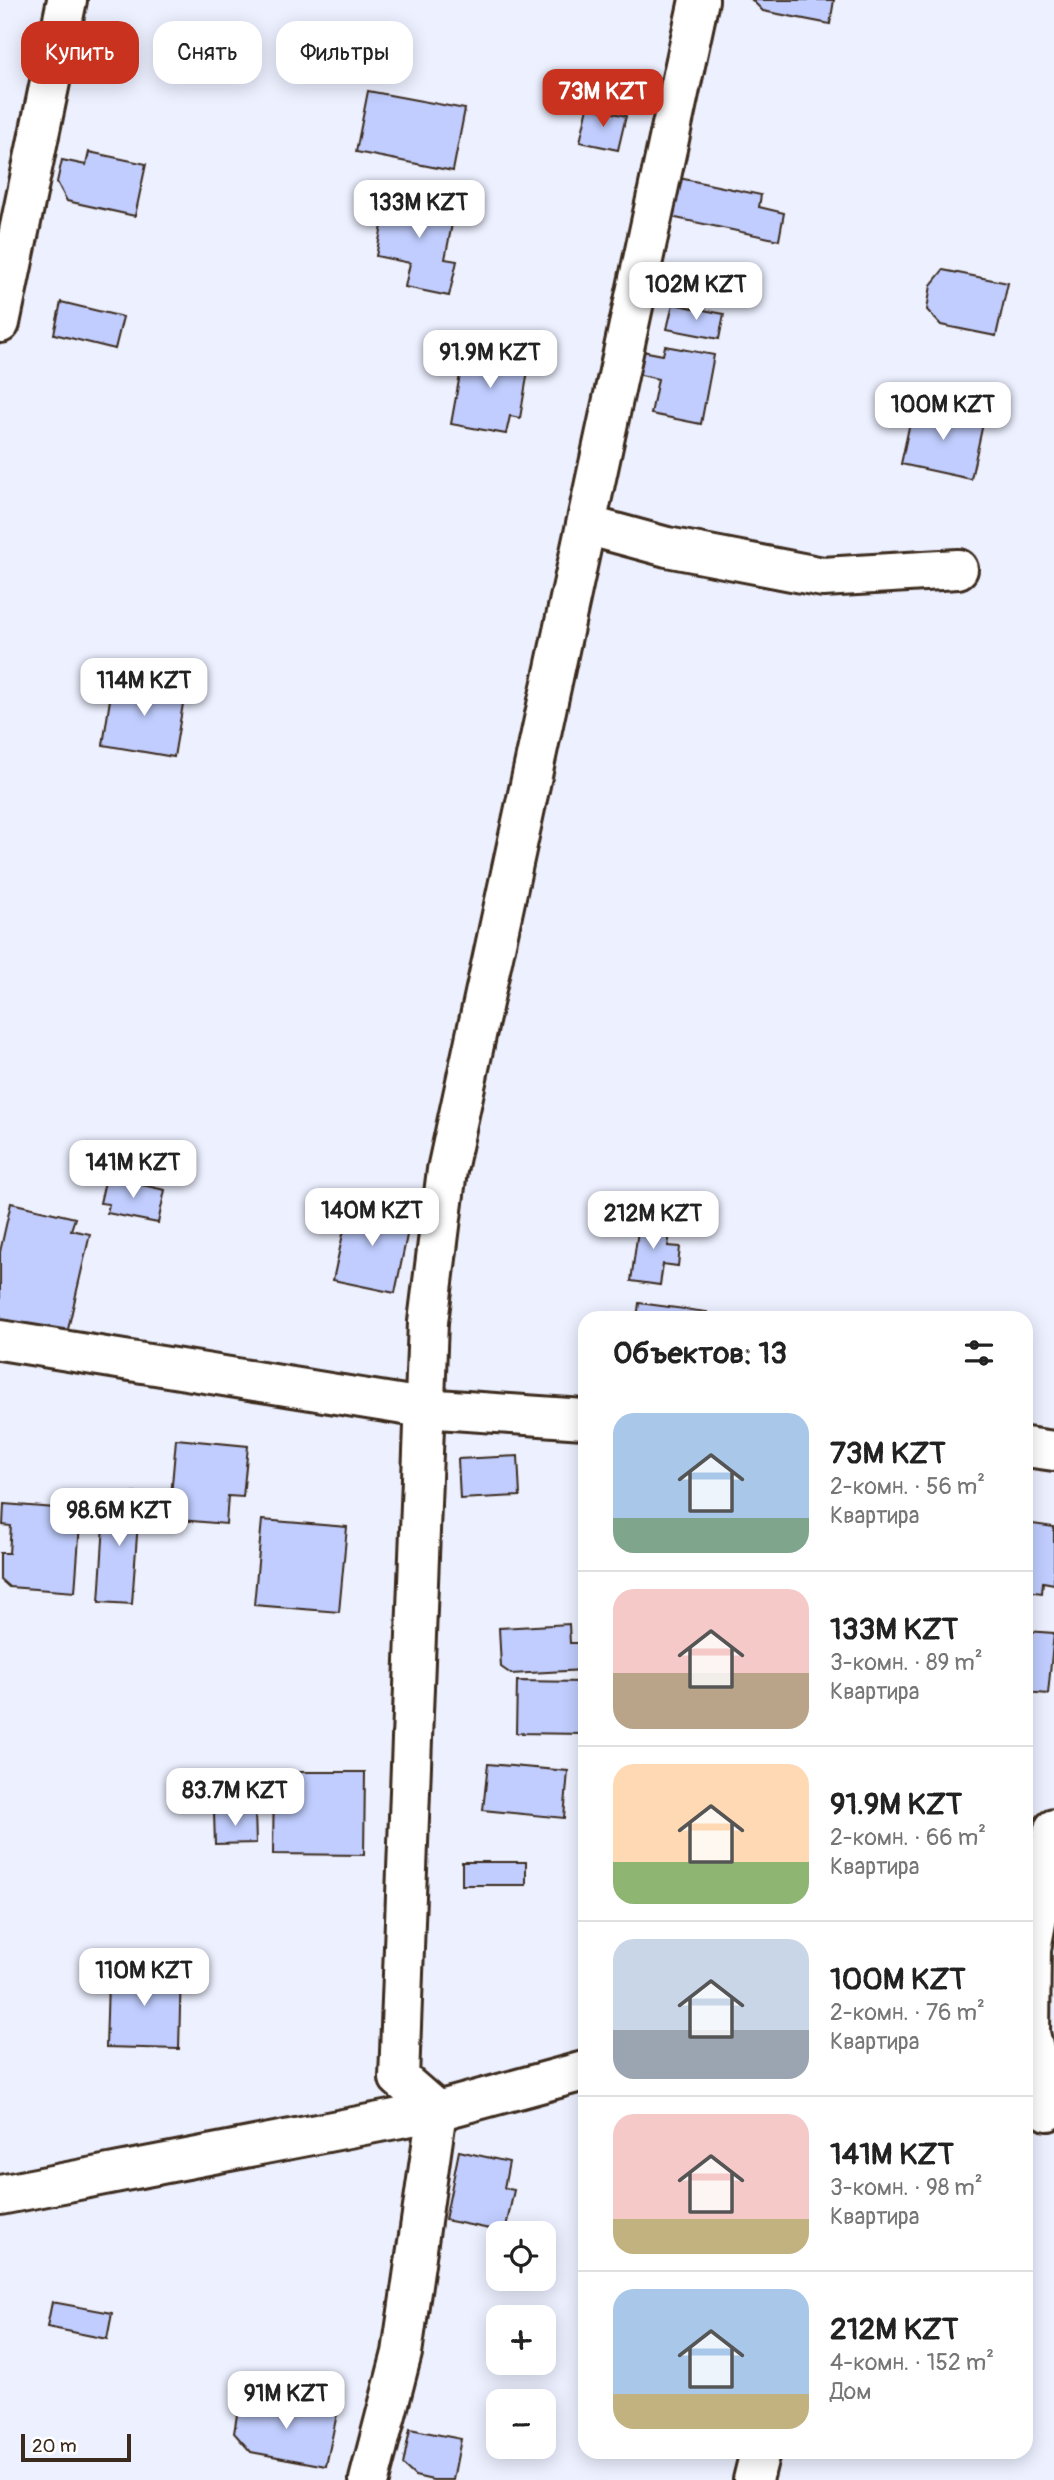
<!DOCTYPE html>
<html lang="ru">
<meta charset="utf-8">
<style>
body{margin:0;font-family:Pangolin,sans-serif;background:#f6f6f6;color:#222;height:100vh;display:flex;flex-direction:column;font-size:26px;white-space:nowrap}
*{box-sizing:border-box;margin:0}
p{font-size:23px;color:#767676}
.icon{flex:none;width:38px;height:38px;fill:none;stroke:currentColor;stroke-width:2;stroke-linecap:round;stroke-linejoin:round}
.map{position:relative;flex:1;overflow:hidden}
.drawer{position:absolute;left:578px;top:1311px;width:455px;height:1148px;display:flex;flex-direction:column;background:#fff;border-radius:21px;box-shadow:0 4px 18px #0003}
.drawer>*{flex:none}
.hud{position:absolute;left:21px;top:21px;width:452px;height:63px;display:flex;gap:14px}
.buttons{position:absolute;left:486px;top:2221px;display:grid;gap:14px}
.buttons a{display:grid;place-items:center;width:70px;height:70px;border-radius:14px;background:#fff;box-shadow:0 4px 18px #0003;font-size:35px}
.scale{position:absolute;left:21px;bottom:18px;width:110px;box-sizing:border-box;padding-left:7px;border:4px solid #3b2a1e;border-top:0;font-size:19px;line-height:24px;white-space:nowrap;color:#3b2a1e;-webkit-text-stroke:5px #fff;paint-order:stroke}
.price{position:absolute;translate:-50% -60px;padding:0 16px;border-radius:14px;background:#fff;color:#222;font-size:23px;line-height:46px;filter:drop-shadow(0 2px 4px #0008)}
.price::after{content:'';position:absolute;left:50%;top:42px;width:21px;height:16px;margin-left:-10px;background:inherit;clip-path:polygon(0 0,100% 0,50% 100%)}
.price.current{background:#c8321e;color:#fff}
ul{padding:0;list-style:none}
li{display:flex;align-items:center;gap:21px;height:175px;padding:0 35px}
li+li{border-top:2px solid #e0e0e0}
li span{display:grid;place-items:center;flex:none;width:196px;height:140px;border-radius:21px;color:#555}
li>.icon{margin-inline-start:auto}
span .icon{width:84px;height:84px;fill:#fffc;stroke-width:1}
li b{font-size:30px}
h2{display:flex;justify-content:space-between;align-items:center;height:84px;padding:0 35px;font-size:30px}
.tag{padding:0 24px;border-radius:21px;background:#fff;box-shadow:0 4px 18px #0003;font-size:24px;line-height:63px}
.tag.current{background:#c8321e;color:#fff}
.map>svg:first-child{display:block}
.building{fill:#c0cdfe;stroke:#3b2a1e;stroke-width:2}
.lines{fill:none;stroke-linecap:round;stroke-linejoin:round}
.street-casing{stroke:#3b2a1e;stroke-width:44}
.street{stroke:#fff;stroke-width:38}
</style>
<div class="map">
<svg width="1054" height="2480" viewBox="0 0 1054 2480">
<rect width="100%" height="100%" fill="#ecf0ff"/>
<filter id="ink" filterUnits="userSpaceOnUse"><feTurbulence type="fractalNoise" baseFrequency=".0143" numOctaves="2"/><feDisplacementMap in="SourceGraphic" scale="14" xChannelSelector="R" yChannelSelector="G"/><feConvolveMatrix kernelMatrix="1 2 1 2 8 2 1 2 1" color-interpolation-filters="sRGB"/></filter>
<g filter="url(#ink)">
<g class="building">
<polygon points="752,0 834,0 830,24 763,11"/>
<polygon points="368,91 465,109 453,171 356,152"/>
<polygon points="588,107 626,116 618,150 580,142"/>
<polygon points="89,152 146,164 135,216 67,201 57,182 62,160 86,165"/>
<polygon points="679,178 761,195 759,207 784,213 779,240 671,217"/>
<polygon points="389,191 456,204 445,259 457,261 449,296 405,287 410,263 376,256"/>
<polygon points="943,270 1008,283 996,336 941,325 927,310 931,285"/>
<polygon points="61,302 123,317 115,349 54,334"/>
<polygon points="673,304 724,314 719,339 667,329"/>
<polygon points="665,346 714,355 701,424 651,414 658,379 637,374 642,351 663,355"/>
<polygon points="465,347 530,359 520,418 510,416 506,434 451,424"/>
<polygon points="914,404 984,419 971,479 901,464"/>
<polygon points="113,680 185,692 174,757 103,745"/>
<polygon points="106,1177 165,1190 158,1223 107,1213 109,1204 100,1203"/>
<polygon points="350,1202 411,1216 395,1293 333,1280"/>
<polygon points="11,1203 75,1218 71,1230 90,1234 66,1338 5,1324 0,1315 0,1252"/>
<polygon points="640,1216 672,1221 668,1246 680,1247 678,1266 663,1264 660,1285 631,1281"/>
<polygon points="639,1303 707,1312 706,1318 637,1318"/>
<polygon points="176,1439 248,1446 243,1497 228,1496 226,1524 169,1519"/>
<polygon points="518,1456 520,1496 460,1499 458,1459"/>
<polygon points="106,1492 140,1494 132,1604 99,1602"/>
<polygon points="4,1504 81,1510 75,1592 9,1587 0,1579 0,1553 9,1553 11,1526 3,1525"/>
<polygon points="262,1520 347,1527 339,1612 254,1605"/>
<polygon points="1026,1523 1054,1527 1054,1584 1043,1582 1042,1593 1026,1591"/>
<polygon points="569,1624 570,1643 584,1643 584,1670 511,1674 501,1667 499,1628"/>
<polygon points="1026,1631 1054,1633 1048,1694 1026,1692"/>
<polygon points="517,1681 584,1682 584,1734 516,1733"/>
<polygon points="488,1764 568,1771 564,1818 483,1810"/>
<polygon points="274,1772 365,1772 364,1855 273,1854"/>
<polygon points="255,1811 256,1843 215,1844 214,1813"/>
<rect x="462" y="1862" width="64" height="23"/>
<polygon points="119,1966 181,1968 179,2049 106,2047 108,1982"/>
<polygon points="459,2151 509,2162 504,2188 514,2190 505,2232 445,2220"/>
<polygon points="52,2302 112,2313 107,2339 47,2327"/>
<polygon points="259,2399 337,2414 326,2466 251,2452 234,2433 238,2409"/>
<polygon points="410,2429 461,2439 453,2480 433,2480 415,2476 403,2465"/>
</g>
<g class="lines">
<defs>
<g id="street">
<polyline points="0,323 67,0"/>
<polyline points="586,525 667,547 823,577 958,569"/>
<polyline points="0,1340 423,1408 584,1419"/>
<polyline points="1026,1447 1054,1451"/>
<polyline points="1048,2111 1030,2033 1031,1949 1054,1829"/>
<polyline points="0,2195 437,2111 584,2071"/>
<polyline points="369,2480 402,2353 437,2111 399,2078 428,1322 447,1170 699,0"/>
<polyline points="753,2480 760,2452"/>
</g>
</defs>
<use href="#street" class="street-casing"/>
<use href="#street" class="street"/>
</g>
</g>
</svg>
<div class="buttons">
<a><svg class="icon" aria-label="locate" viewBox="0 0 24 24"><circle cx="12" cy="12" r="6"/><path d="M12 2v4M12 18v4M2 12h4M18 12h4"/></svg></a>
<a>+</a>
<a>−</a>
</div>
<div class="scale">20 m</div>
<b class="price current" style="left:603px;top:129px">73M KZT</b>
<b class="price" style="left:419px;top:240px">133M KZT</b>
<b class="price" style="left:696px;top:322px">102M KZT</b>
<b class="price" style="left:490px;top:390px">91.9M KZT</b>
<b class="price" style="left:943px;top:442px">100M KZT</b>
<b class="price" style="left:144px;top:718px">114M KZT</b>
<b class="price" style="left:133px;top:1200px">141M KZT</b>
<b class="price" style="left:372px;top:1248px">140M KZT</b>
<b class="price" style="left:653px;top:1251px">212M KZT</b>
<b class="price" style="left:119px;top:1548px">98.6M KZT</b>
<b class="price" style="left:235px;top:1828px">83.7M KZT</b>
<b class="price" style="left:144px;top:2008px">110M KZT</b>
<b class="price" style="left:286px;top:2431px">91M KZT</b>
<div class="hud">
<a class="tag current">Купить</a>
<a class="tag">Снять</a>
<a class="tag">Фильтры</a>
</div>
<section class="drawer">
<h2>Объектов: 13<svg class="icon" aria-label="filters" viewBox="0 0 24 24"><path d="M4 7h16M4 17h16"/><circle cx="9" cy="7" r="2"/><circle cx="15" cy="17" r="2"/></svg></h2>
<ul>
<li><span style="background:linear-gradient(#a9c7e8 75%,#7fa58c 0)"><svg class="icon" aria-label="home" viewBox="0 0 24 24"><path d="M3 11l9-7 9 7M6 9v11h12V9"/></svg></span><div><b>73M KZT</b><p>2-комн. · 56 m²</p><p>Квартира</p></div></li>
<li><span style="background:linear-gradient(#f6c9c9 60%,#b9a48a 0)"><svg class="icon" aria-label="home" viewBox="0 0 24 24"><path d="M3 11l9-7 9 7M6 9v11h12V9"/></svg></span><div><b>133M KZT</b><p>3-комн. · 89 m²</p><p>Квартира</p></div></li>
<li><span style="background:linear-gradient(#ffd9b3 70%,#8fb573 0)"><svg class="icon" aria-label="home" viewBox="0 0 24 24"><path d="M3 11l9-7 9 7M6 9v11h12V9"/></svg></span><div><b>91.9M KZT</b><p>2-комн. · 66 m²</p><p>Квартира</p></div></li>
<li><span style="background:linear-gradient(#c9d6e8 65%,#9aa5b1 0)"><svg class="icon" aria-label="home" viewBox="0 0 24 24"><path d="M3 11l9-7 9 7M6 9v11h12V9"/></svg></span><div><b>100M KZT</b><p>2-комн. · 76 m²</p><p>Квартира</p></div></li>
<li><span style="background:linear-gradient(#f6c9c9 75%,#c2b280 0)"><svg class="icon" aria-label="home" viewBox="0 0 24 24"><path d="M3 11l9-7 9 7M6 9v11h12V9"/></svg></span><div><b>141M KZT</b><p>3-комн. · 98 m²</p><p>Квартира</p></div></li>
<li><span style="background:linear-gradient(#a9c7e8 75%,#c2b280 0)"><svg class="icon" aria-label="home" viewBox="0 0 24 24"><path d="M3 11l9-7 9 7M6 9v11h12V9"/></svg></span><div><b>212M KZT</b><p>4-комн. · 152 m²</p><p>Дом</p></div></li>
</ul>
</section>
</div>
